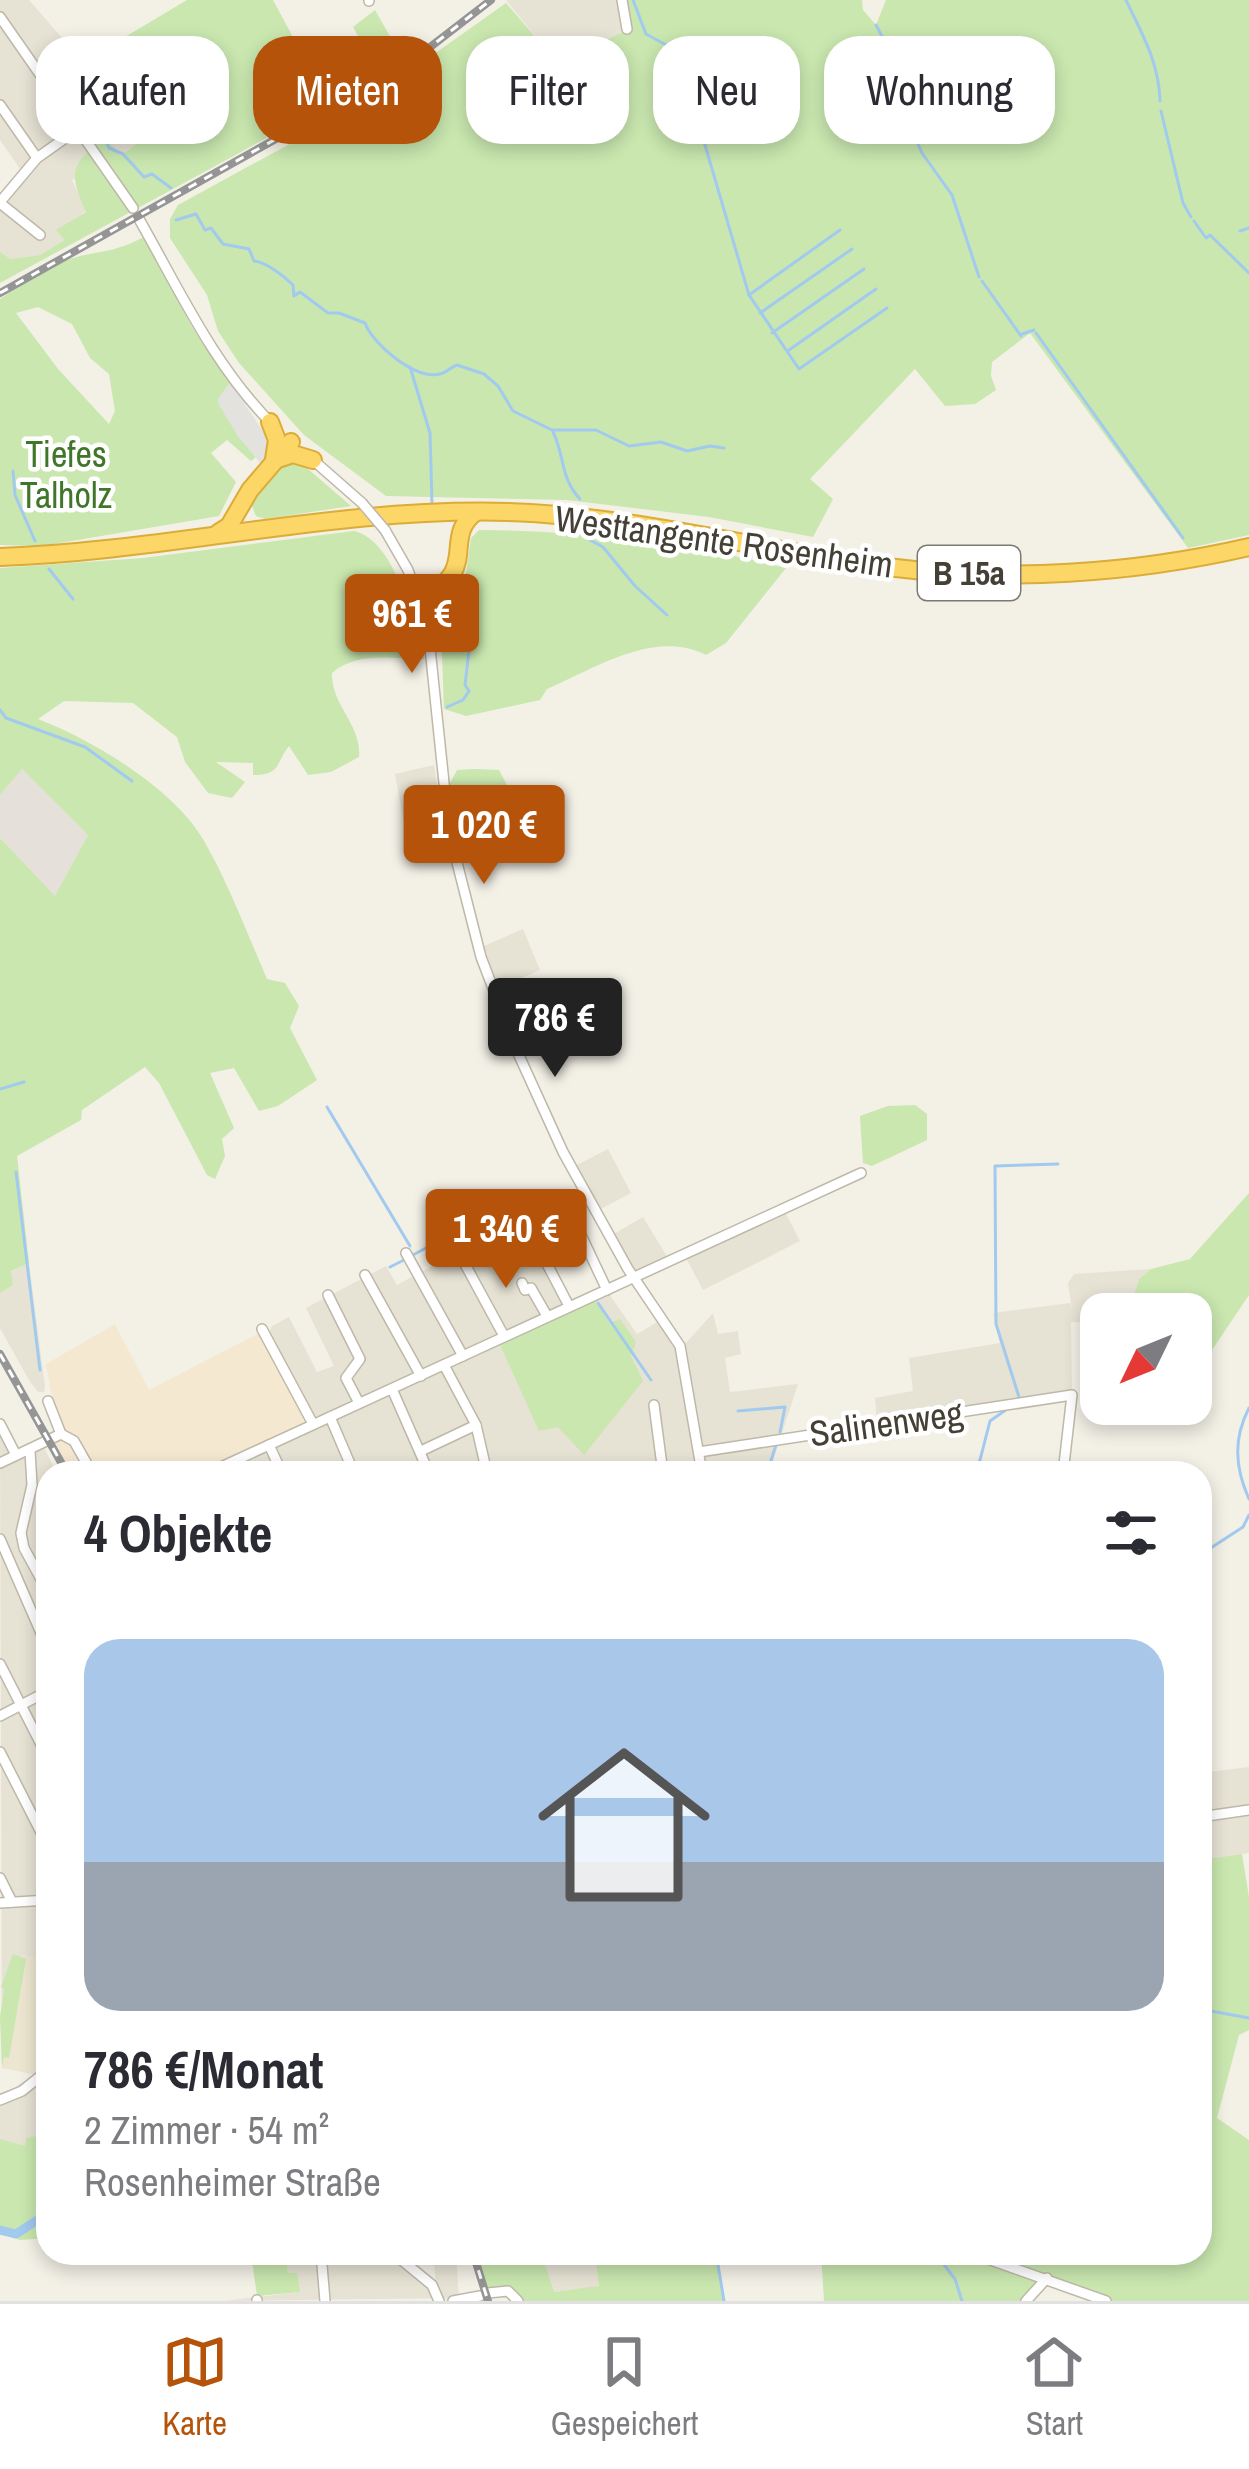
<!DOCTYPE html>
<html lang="de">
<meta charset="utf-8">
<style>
body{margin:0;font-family:"Archivo Narrow",sans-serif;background:#f2f2f3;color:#2b2b33;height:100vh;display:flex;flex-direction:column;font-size:45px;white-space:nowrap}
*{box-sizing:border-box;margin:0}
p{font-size:39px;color:#7c7c81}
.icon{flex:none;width:66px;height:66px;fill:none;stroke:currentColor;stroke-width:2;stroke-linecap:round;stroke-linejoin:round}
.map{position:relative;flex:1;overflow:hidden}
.side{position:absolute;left:36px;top:1461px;width:1176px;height:804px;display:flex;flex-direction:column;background:#fff;border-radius:36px;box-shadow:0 6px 18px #0003}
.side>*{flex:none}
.banner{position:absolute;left:36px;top:36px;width:1179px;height:108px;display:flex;gap:24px}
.needle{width:78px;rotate:227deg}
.fabs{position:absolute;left:1080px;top:1293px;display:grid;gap:24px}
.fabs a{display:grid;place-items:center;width:132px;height:132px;border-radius:24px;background:#fff;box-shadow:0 6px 18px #0003;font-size:60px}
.price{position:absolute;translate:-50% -102px;padding:0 27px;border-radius:12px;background:#b45309;color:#fff;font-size:39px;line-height:78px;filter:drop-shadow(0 3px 6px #0008)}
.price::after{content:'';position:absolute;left:50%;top:72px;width:36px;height:27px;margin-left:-18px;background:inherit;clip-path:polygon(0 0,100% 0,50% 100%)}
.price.active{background:#222;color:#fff}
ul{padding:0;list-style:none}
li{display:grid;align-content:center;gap:24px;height:636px;padding:0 48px}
li span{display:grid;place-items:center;height:372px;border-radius:36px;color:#555}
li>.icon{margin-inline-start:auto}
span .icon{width:216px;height:216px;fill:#fffc;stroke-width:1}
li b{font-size:51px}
h2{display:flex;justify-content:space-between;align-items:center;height:144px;padding:0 48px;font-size:51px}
.pill{padding:0 42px;border-radius:36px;background:#fff;box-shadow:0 6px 18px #0003;font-size:42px;line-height:108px}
.pill.active{background:#b45309;color:#fff}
.dock{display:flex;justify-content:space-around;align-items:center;height:168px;border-top:3px solid #e1e1e2;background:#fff;font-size:33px;color:#7c7c81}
.dock a{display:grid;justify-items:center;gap:6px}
.dock .active{color:#b45309}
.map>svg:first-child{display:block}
.residential{fill:#e6e2d4}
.commercial{fill:#f5e8d1}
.industrial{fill:#e5e1da}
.education{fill:#ece6d0}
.green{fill:#c9e7af;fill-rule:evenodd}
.parking{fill:#e3e2de}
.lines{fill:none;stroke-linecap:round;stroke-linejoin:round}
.stream{stroke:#a2caef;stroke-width:3}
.river{stroke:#a2caef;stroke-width:9}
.minor-casing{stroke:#beb8a8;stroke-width:12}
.highway-casing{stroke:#dbac37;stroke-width:20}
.minor{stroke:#fff;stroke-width:9}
.highway{stroke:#fcd667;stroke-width:16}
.rail-casing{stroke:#959595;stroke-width:8}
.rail{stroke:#fff;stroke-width:3;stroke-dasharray:9;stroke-linecap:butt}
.minor-bridge-casing{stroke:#beb8a8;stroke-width:12;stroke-linecap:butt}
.minor-bridge{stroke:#fff;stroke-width:9}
.labels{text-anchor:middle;stroke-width:9;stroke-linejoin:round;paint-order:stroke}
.shield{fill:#fff;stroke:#7d7972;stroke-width:3}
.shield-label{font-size:33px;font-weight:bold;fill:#454035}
.park-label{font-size:36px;fill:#407629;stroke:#fff}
.street-label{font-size:36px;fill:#454035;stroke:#fff}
</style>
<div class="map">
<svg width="1249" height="2301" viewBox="0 0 1249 2301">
<rect width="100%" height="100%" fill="#f3f0e6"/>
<g class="residential">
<polygon points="0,0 29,0 83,62 151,130 121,156 72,180 86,211 57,231 66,240 40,255 9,259 0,252 0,196 21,170 0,140"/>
<polygon points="506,0 625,0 629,24 623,32 556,62"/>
<polygon points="434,765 440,806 434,808 438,831 407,839 395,774"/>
<polygon points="523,929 540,970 498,988 484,946"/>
<polygon points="608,1149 631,1193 599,1210 575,1166"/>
<polygon points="784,1210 800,1241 703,1290 685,1256"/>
<polygon points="643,1217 669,1260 635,1276 612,1235"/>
<polygon points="481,1249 496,1273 535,1255 563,1307 321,1417 313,1416 269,1333 272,1326 289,1317 317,1372 334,1366 306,1308 386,1266 397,1285 434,1265 445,1267"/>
<polygon points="29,1263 45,1387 44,1392 38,1392 29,1380 0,1328 0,1293 13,1285 10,1272"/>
<polygon points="1151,1269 1139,1279 1128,1314 1101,1314 1100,1323 1071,1322 1072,1394 877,1422 875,1398 913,1391 909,1358 1000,1343 993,1313 1070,1303 1072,1310 1068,1283 1074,1274"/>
<polygon points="609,1294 637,1334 659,1321 676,1346 685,1344 713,1313 718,1334 738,1331 741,1354 725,1358 730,1392 798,1384 769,1473 221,1473 499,1343 539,1430 610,1323 593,1298"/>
<polygon points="0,1428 16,1457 23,1459 43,1446 57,1473 48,1473 48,1485 42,1490 48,1501 48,1695 37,1727 48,1722 48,1960 22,1955 2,2068"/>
<polygon points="1249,1767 1249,1807 1200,1812 1200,1773"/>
<polygon points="1249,1814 1249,1853 1200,1860 1200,1820"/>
<polygon points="48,2066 47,2137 25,2147 0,2139 0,2097"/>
<polygon points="285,2253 401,2253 436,2284 433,2253 456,2253 459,2298 224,2301 300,2292 288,2274"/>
<polygon points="541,2253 568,2253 570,2260 595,2257 599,2287 553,2292"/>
</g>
<polygon class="commercial" points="115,1324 149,1390 263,1331 313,1424 208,1473 69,1473 52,1441 59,1438 46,1364"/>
<polygon class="industrial" points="22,768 88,835 55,897 0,838 0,795"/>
<polygon class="education" points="22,1955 48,1960 48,2066 37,2075 2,2068"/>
<g class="green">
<path d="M187,0h86l56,104 -329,179v-31l10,7 30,-4 25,-15 -9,-10 30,-18c-19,-42 -14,-46 18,-76l17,20 30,-25 -68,-69z"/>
<polygon points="625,0 862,0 863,10 876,25 886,0 1249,0 1249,535 1188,548 1030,333 992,362 991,376 996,390 975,404 945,406 915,369 810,479 833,499 813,537 709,517 567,500 386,496 304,435 239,363 218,331 207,295 170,238 170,219 178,205 368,101 506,3 557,62 623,32 629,24"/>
<polygon points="375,10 401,56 379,72 353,27"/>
<path d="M144,237l48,90 38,56 -12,16 20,37 18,21 -5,4 -24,-21 -16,13 25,29 -17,34 -177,30 -42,-1v-246c22,-15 43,-32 69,-40 31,-9 42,-5 75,-22zM38,307l34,17 18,34 19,16 6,37 -6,13 -51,-55 -42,-56z"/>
<polygon points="282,461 301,463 351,506 265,519 256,516 250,501"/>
<path d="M479,530c103,1 207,12 307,38l-60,75 -20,12c-52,-26 -110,13 -159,34l-7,11 -74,16 -22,-7 -4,-110 26,-26 5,-35z"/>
<path d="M354,531c31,7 51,57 54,87l11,7 5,34c-30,0 -67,-8 -92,14 -1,32 30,52 27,84l-28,15 -23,3 -19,-29c-14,18 -8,29 -36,29v-12l-37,-1 29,20 -13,16 -24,-5 -23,-31 -8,-25 -44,-34 -69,-2 -26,18c52,20 132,67 163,117 24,39 47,99 66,143l18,4 14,23 -9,22 27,52 -39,26 -19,5 -25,-43 -24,5 24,55 -12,11 3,17 -10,23 -8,-4 -48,-92 -14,-16 -63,43 -1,10 -64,36 12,107 -18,8 2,14 -13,8v-455l55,58 33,-61 -66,-66 -22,26v-227l143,-10z"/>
<polygon points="475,769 499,770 508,787 501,800 499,816 479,824 476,804 458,805 451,799 448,787 457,770"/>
<polygon points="915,1105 927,1114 927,1140 872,1166 863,1163 860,1116 888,1106"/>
<polygon points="1249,1193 1249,1295 1212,1350 1191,1351 1191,1314 1128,1314 1139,1279 1151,1269 1190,1259"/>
<polygon points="593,1298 610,1323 620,1319 636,1342 631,1356 643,1381 584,1455 558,1427 539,1431 499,1343"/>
<polygon points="1242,1854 1249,1897 1249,2030 1239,2035 1217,2118 1249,2140 1249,2301 1108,2301 1001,2261 1011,2253 1200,2253 1200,1860"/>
<polygon points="13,1954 26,1959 9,2058 4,2057 2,2068 0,2017 4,1989 1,1987"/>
<polygon points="48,2134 48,2238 20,2240 0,2234 0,2139 25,2146 26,2138"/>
<polygon points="251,2253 285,2253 288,2273 297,2273 300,2292 257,2296"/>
<polygon points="475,2253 541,2253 554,2292 599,2286 595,2258 569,2260 568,2253 716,2253 724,2301 520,2301 512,2291 487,2291"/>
<polygon points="821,2253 962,2253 1041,2281 1023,2301 824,2301"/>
</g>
<polygon class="parking" points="230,383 274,447 261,464 238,436 219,405 218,399"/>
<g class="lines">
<g class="stream">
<polyline points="633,0 646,34 668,46"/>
<path d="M1126,0c16,34 33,62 34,101"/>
<polyline points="876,25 892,55 907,120 922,153 952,195 979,277"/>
<polyline points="669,49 705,145 749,295 799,369 887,308"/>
<polyline points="1161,111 1183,203 1191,217"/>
<polyline points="104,137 109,148 123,154 144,177 152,174 171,188"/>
<path d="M176,220l20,-6 9,16 6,-2 12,16 26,5 5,12c12,1 30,15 39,24l1,11 6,-4 28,21h11l26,10c7,20 49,57 75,51 6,-1 11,-7 17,-9l27,9 14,12 15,25 39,19h44l33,16 32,-4 26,9 23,-5 14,2"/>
<polyline points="1194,221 1206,238 1210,235 1249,273"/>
<polyline points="1240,231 1249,228"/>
<polyline points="982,281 1021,336"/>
<polyline points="749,295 840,230"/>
<polyline points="760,313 852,249"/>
<polyline points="772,333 864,269"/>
<polyline points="1036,333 1183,538"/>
<polyline points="1022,334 1034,330"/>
<polyline points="789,350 876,289"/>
<polyline points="410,367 430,433 432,504"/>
<path d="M553,432c12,24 7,46 27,67"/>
<polyline points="13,471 15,495 35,541"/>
<polyline points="584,527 590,540 603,547 635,586 667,615"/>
<polyline points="49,569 73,599"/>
<path d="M446,598c3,13 17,23 23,38"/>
<polyline points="447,707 463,700 469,691 465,685 470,642"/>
<polyline points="0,710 6,718 85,747 132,781"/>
<polyline points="0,1089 24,1082"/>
<polyline points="327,1107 410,1246"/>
<polyline points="16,1172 40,1370"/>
<polyline points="494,1212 512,1204 521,1222"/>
<polyline points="455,1232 489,1215"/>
<polyline points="413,1255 446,1237"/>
<polyline points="390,1267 404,1260"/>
<polyline points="598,1303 651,1380"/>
<polyline points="1019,1397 996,1324 995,1166 1058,1164"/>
<path d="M1249,1408c-16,31 -14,60 0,91"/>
<polyline points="738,1411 785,1407 780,1432"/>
<polyline points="767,1473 776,1445"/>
<polyline points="971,1473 980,1460 990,1421 1010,1407"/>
<polyline points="1200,1555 1243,1527 1249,1515"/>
<polyline points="1200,2009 1249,2018"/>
<polyline points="716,2253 724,2301"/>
<polyline points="935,2253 955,2279 962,2301"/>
</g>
<polyline class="river" points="0,2230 16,2234 48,2213"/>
<defs>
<g id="minor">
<polyline points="369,0 369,1"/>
<polyline points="622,0 627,29"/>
<polyline points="0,17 133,208"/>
<polyline points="0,105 37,158"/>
<polyline points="0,202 37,158 78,129"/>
<polyline points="0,203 40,235"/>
<path d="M139,219c41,72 75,147 134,206"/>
<polyline points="313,460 362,503"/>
<polyline points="385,530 408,570 428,629 449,831 481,957 517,1051 563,1152 628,1269 680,1346 702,1473"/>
<polyline points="447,1231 504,1336"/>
<polyline points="406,1253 463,1356"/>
<polyline points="365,1275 421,1376"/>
<polyline points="522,1283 525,1290 531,1288 547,1316"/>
<polyline points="328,1295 360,1359 346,1378 359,1403"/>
<polyline points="569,1306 524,1220 564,1199 607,1290"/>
<polyline points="262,1329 313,1424"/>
<polyline points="444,1365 476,1425 487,1473"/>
<polyline points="392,1389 429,1473"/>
<polyline points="48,1401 61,1434"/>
<polyline points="654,1405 663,1473"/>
<polyline points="330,1417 354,1473"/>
<polyline points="0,1424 16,1455"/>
<polyline points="61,1434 74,1441 92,1473"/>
<polyline points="269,1445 282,1473"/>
<polyline points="30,1451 32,1485 21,1533 24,1548 48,1592"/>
<polyline points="421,1451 476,1425"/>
<polyline points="699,1452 1072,1395 1063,1473"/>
<polyline points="0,1463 61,1434"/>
<polyline points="208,1473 861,1173"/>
<polyline points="618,1473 662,1467"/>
<polyline points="0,1539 48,1649"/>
<polyline points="0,1664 48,1758"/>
<polyline points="0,1716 48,1691"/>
<polyline points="0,1752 48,1846"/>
<polyline points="1200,1817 1249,1810"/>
<polyline points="0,1878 12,1902"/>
<polyline points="0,1903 48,1900"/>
<polyline points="0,2100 22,2091 48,2070"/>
<polyline points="321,2253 325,2301"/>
<polyline points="393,2253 432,2285 439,2301"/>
<polyline points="971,2253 1106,2301"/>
<polyline points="488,2293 508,2291 518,2301"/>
<polyline points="257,2300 257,2301"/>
<polyline points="453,2301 480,2296"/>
<polyline points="1026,2301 1047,2278"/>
</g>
<g id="highway">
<polyline points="270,422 277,440 274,459"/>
<polyline points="275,460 293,454 313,460"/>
<polyline points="218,533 229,526 250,490 291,442"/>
<path d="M0,557c171,-6 336,-50 508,-45 128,4 252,38 379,55 119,15 245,7 362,-20"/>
<path d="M419,597c64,-24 21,-59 57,-85"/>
</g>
</defs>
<use href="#minor" class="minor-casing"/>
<use href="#highway" class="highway-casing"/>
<use href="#minor" class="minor"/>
<use href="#highway" class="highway"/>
<defs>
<g id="rail">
<polyline points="0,293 403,68 491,0"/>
<polyline points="0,1354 67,1473"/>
<polyline points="473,2253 488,2301"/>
</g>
</defs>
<use href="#rail" class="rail-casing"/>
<use href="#rail" class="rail"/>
<defs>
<polyline id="minor-bridge" points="362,503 385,530"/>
</defs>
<use href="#minor-bridge" class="minor-bridge-casing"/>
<use href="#minor-bridge" class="minor-bridge"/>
</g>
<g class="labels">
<rect class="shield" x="918" y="546" width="102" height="54" rx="9"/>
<g class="shield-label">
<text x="969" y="585">B 15a</text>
</g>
<g class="park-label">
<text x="66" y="467">Tiefes<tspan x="66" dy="41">Talholz</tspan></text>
</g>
<g class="street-label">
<text transform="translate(724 541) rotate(8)" y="13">Westtangente Rosenheim</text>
<text transform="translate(886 1423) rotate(-8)" y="13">Salinenweg</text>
</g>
</g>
</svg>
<div class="fabs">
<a><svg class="needle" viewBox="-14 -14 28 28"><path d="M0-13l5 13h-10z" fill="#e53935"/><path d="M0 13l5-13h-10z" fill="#7c7c81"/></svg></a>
</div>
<b class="price" style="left:412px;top:676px">961 €</b>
<b class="price" style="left:484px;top:887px">1 020 €</b>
<b class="price active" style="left:555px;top:1080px">786 €</b>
<b class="price" style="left:506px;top:1291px">1 340 €</b>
<div class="banner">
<a class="pill">Kaufen</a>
<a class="pill active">Mieten</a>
<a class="pill">Filter</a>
<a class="pill">Neu</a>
<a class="pill">Wohnung</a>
</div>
<section class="side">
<h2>4 Objekte<svg class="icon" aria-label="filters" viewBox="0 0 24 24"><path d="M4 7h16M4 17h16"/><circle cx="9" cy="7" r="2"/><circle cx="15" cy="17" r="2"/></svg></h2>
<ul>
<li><span style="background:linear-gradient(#a9c7e8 60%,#9aa5b1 0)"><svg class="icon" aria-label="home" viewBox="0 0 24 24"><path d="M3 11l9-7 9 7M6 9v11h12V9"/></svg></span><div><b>786 €/Monat</b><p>2 Zimmer · 54 m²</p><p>Rosenheimer Straße</p></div></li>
</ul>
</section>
</div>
<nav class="dock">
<a class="active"><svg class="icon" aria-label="map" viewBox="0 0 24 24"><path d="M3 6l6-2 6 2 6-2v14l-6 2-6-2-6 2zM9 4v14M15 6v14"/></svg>Karte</a>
<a><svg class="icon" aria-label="saved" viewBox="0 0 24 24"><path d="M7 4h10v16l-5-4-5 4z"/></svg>Gespeichert</a>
<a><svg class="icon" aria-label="home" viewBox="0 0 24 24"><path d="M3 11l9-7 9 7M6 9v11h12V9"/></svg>Start</a>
</nav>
